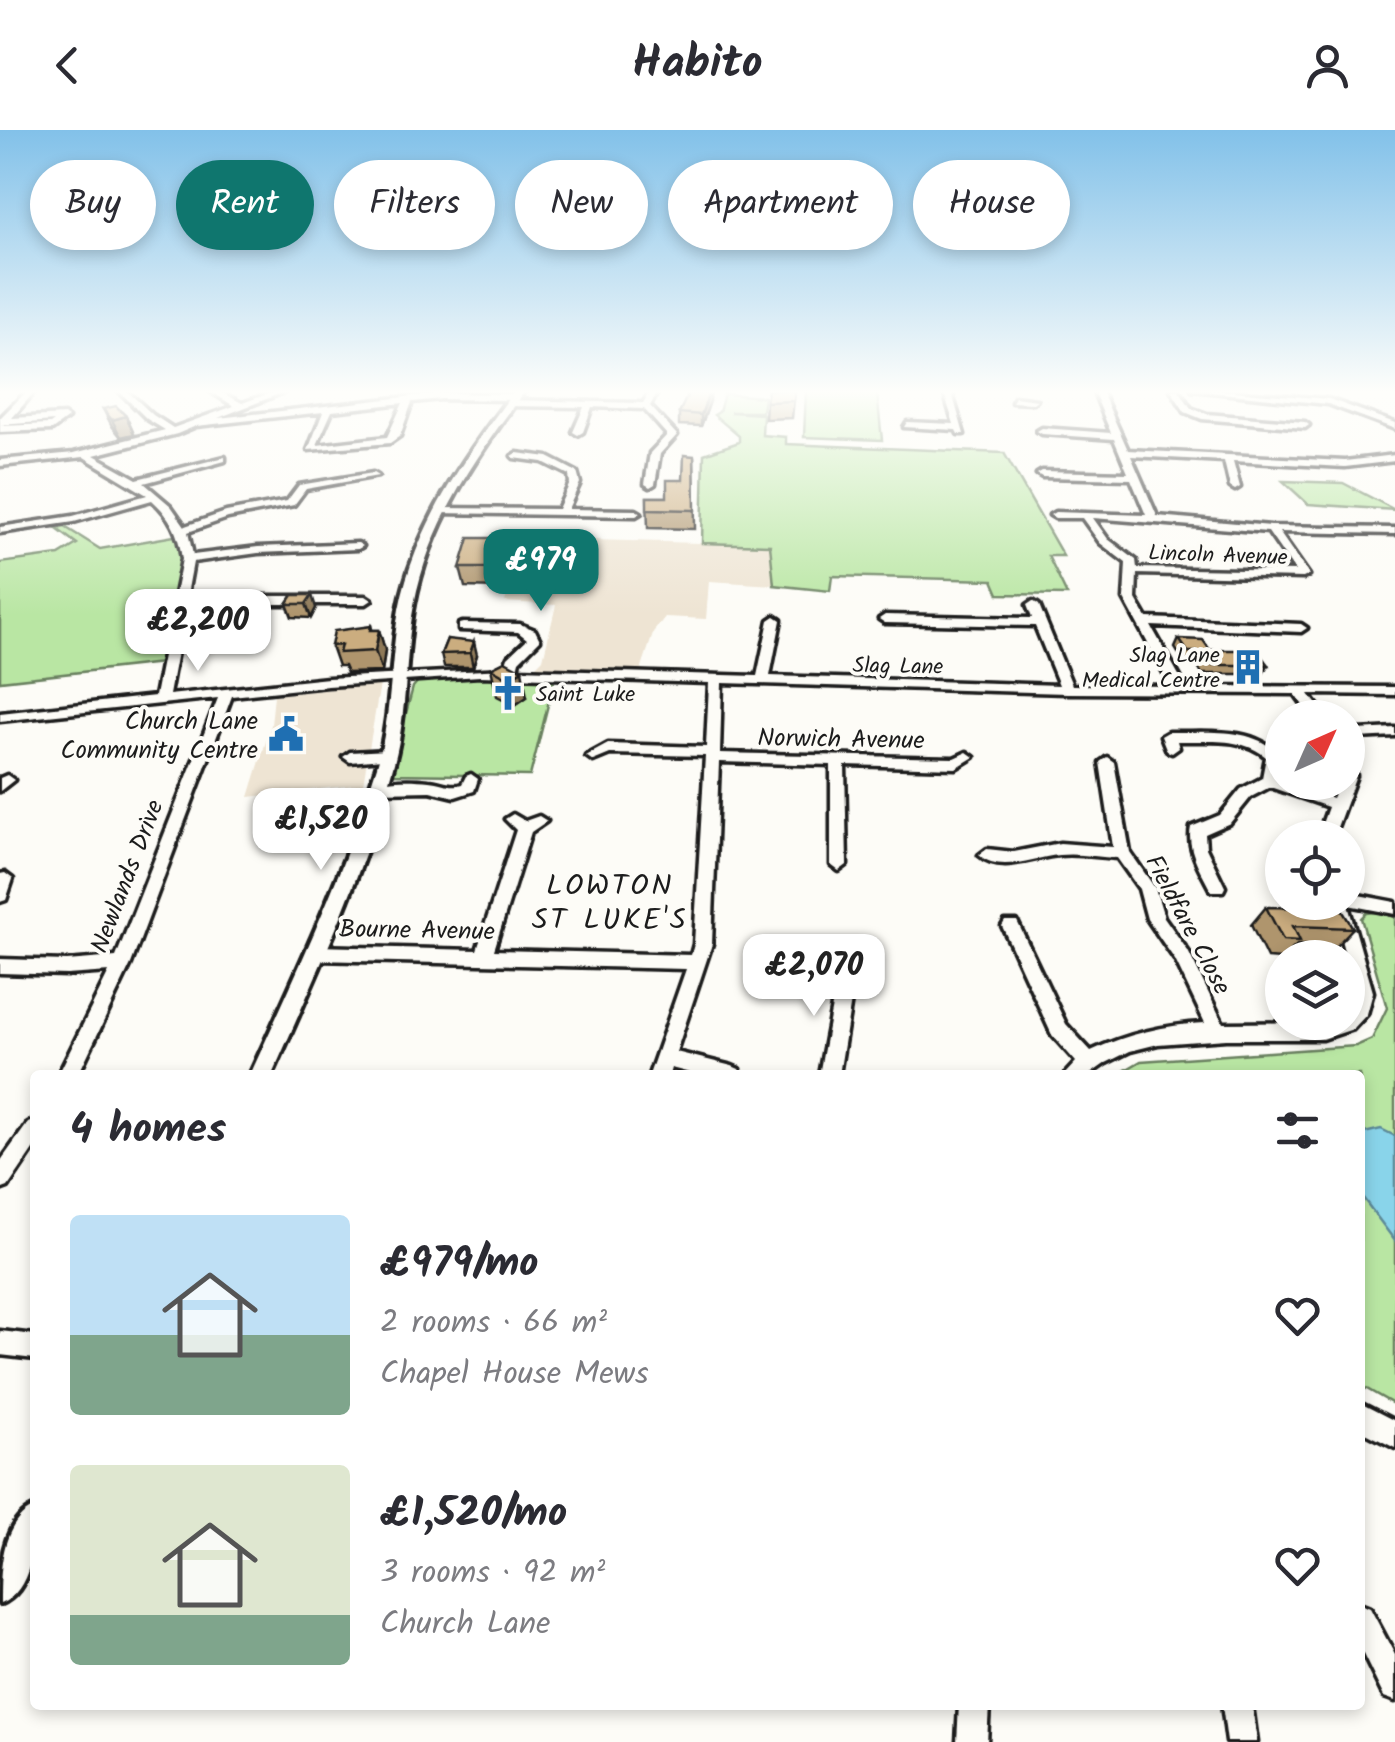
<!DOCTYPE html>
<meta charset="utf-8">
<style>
body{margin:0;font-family:Kalam,sans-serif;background:#f7f7f7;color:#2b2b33;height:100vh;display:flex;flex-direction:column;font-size:38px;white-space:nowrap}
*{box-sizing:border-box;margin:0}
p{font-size:32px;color:#7c7c81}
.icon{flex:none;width:55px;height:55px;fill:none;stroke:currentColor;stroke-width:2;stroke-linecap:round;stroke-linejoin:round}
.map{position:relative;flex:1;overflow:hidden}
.details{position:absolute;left:30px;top:940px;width:1335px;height:640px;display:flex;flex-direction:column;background:#fff;border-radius:10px;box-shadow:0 5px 15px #0003}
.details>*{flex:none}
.banner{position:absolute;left:30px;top:30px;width:1335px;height:90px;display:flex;gap:20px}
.needle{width:65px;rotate:45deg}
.controls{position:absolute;left:1265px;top:570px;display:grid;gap:20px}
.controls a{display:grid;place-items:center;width:100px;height:100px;border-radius:50%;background:#fff;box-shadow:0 5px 15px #0003;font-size:50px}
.price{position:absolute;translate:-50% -85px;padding:0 22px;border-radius:20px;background:#fff;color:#222;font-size:32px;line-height:65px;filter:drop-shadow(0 2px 5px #0008)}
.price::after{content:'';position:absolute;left:50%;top:60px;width:30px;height:22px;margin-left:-15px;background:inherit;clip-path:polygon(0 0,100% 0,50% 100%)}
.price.current{background:#0f766e;color:#fff}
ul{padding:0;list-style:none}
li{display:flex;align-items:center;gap:30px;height:250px;padding:0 40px}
li span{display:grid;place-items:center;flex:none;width:280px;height:200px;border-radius:10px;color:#555}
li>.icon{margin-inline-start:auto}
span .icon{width:120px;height:120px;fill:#fffc;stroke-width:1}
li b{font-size:42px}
h2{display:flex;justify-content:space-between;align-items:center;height:120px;padding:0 40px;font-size:42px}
.tag{padding:0 35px;border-radius:45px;background:#fff;box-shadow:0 5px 15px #0003;font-size:35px;line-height:90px}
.tag.current{background:#0f766e;color:#fff}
header{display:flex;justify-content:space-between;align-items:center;height:130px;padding:0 40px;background:#fff;font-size:45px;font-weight:600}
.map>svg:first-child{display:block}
.built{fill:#eee4d3}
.green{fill:#b9e6a3;stroke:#6a8160;stroke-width:2.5}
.water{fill:#89d4ea;stroke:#5d8a98;stroke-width:2.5}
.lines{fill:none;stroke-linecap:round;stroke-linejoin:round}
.minor-casing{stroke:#1c1c1c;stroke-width:7}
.major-casing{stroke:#1c1c1c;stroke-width:8}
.minor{fill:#fdfcf7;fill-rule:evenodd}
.major{fill:#fdfcf7;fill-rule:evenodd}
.wall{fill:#af956d;stroke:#1c1c1c;stroke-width:2.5}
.shaded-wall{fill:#8e7959;stroke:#1c1c1c;stroke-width:2.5}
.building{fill:#cbad7f;stroke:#1c1c1c;stroke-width:2.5}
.labels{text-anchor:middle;stroke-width:8;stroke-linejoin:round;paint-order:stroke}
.far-street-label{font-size:22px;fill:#1c1c1c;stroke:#fdfcf7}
.far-poi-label{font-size:22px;fill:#1c1c1c;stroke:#fdfcf7;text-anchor:end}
.poi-label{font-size:25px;fill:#1c1c1c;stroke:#fdfcf7;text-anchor:end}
.street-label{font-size:25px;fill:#1c1c1c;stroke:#fdfcf7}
.quarter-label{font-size:30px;letter-spacing:2.5px;fill:#1c1c1c;stroke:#fdfcf7}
</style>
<header><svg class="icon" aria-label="back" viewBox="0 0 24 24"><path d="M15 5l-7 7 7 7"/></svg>Habito<svg class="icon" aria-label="person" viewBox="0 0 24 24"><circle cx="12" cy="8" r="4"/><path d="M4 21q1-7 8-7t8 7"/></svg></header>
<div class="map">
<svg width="1395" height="1612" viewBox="0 0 1395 1612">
<rect width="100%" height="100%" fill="#fdfcf7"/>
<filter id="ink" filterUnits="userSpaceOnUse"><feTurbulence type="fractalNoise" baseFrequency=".01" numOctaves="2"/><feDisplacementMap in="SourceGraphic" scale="20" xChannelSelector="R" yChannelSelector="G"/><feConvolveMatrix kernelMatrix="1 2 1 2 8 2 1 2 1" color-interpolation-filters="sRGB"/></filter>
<g filter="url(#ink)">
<g class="built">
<polygon points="523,408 770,415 774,455 709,451 706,489 665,487 654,501 640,543 533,539 543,529 556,475 505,472"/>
<polygon points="380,554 363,654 249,667 271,595 274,565"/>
</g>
<g class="green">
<polygon points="806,260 877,263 882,310 804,307"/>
<polygon points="724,264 764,267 762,282 730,282 763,284 762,305 786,307 786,314 1004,323 1063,426 1048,426 1067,465 999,464 993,450 832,446 830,461 774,455 770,415 702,413 704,324 739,312 739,306 714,285 719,282"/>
<polygon points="1283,351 1343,353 1395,380 1308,374"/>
<polygon points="65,397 100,419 180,405 182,427 161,533 0,551 0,433 59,425 77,414 57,399"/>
<polygon points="478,545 554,551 530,646 390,644 413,557 419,550"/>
<polygon points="1376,782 1395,787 1395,1275 1360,1255 1360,945 1117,945 1141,931 1356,916 1372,909 1387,878 1361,788 1366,783"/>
</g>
<polygon class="water" points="1381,999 1395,1006 1395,1111 1360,1064 1360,1004"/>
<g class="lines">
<defs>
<g id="minor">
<polygon points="28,260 36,260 12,288 64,285 68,288 52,300 0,302 0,296 50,294 54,291 0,295 0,288"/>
<path d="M118,260h8l27,25 20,13 61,-22 -26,-16h9l25,13 37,-13h10l-71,28 223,-25 74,1 4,3 -4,3 -74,-1 -29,3 -12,34 -10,7 -82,7 15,-38 -127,14 -19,8 -83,21 43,24 88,-22v4l-81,22 27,23 14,20 41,-14 61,-11 12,-16 74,-12 5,3 -72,13 -12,16 -66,13 -40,14 5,23 65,-8 100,-4 5,3 -5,3 -100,4 -65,9 -8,44 68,-10h113l6,4 -6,4h-113l-69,10 -15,81 159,-17 176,-9 4,-12 19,-18 -9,-7 -59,-2v-6l4,-1 57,1 15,6 5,10 -21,21 -2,8 240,7 12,-56 6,-4 6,4 -11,56 289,9 -24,-59 -150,-3 -6,-4 6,-4 147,3 -5,-13 6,-4 6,4 33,80 99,1 -47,-87 2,-36 -26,-20 -18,-25h-27l-5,-3 5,-3 91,3 -15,-36 -89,-2 -5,-3 5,-3 86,2 -14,-34 -72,-5 -5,-3 5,-3 69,5 -18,-43h8l27,60 217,11 50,-6v6l-50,6 -112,-6 7,26 -5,3 -5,-3 -6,-26 -93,-5 26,60 114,10 124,2v6l-116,-2 30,43 -6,3 -166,-4 -1,25 11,19 154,6 6,4 -6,4 -150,-6 34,60 210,1v8l-86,-1 18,24h-15l-17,-24 -228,-1 -345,-10 -2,70 234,5 13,-6 7,5 -18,11 -111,-3 2,100 -8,6 -8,-6v-100l-112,-3 -7,182 -36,108 56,14 7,3 3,6h-44l-27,-7 -2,7h-20l37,-106 -371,-9 -6,-2 -3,-5 3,-5 6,-2 162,4 39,-120 -11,-11 8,-5 12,7 14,-5 8,5 -16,11 -37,118 197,5 3,-11 11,-188 -95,-2 -17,7 -7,-5 22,-12 98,3 3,-64 -229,-7 -152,10 -96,10 -101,268 -53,111h-20l51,-103 -42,3 -67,-2v-14l67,2 49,-4 102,-259 -218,23v-8l155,-17 27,-137c-3,-25 -11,-42 -30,-59l-78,22 -74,11v-6l73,-11 74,-21 -63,-38 -84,9v-6l74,-7 91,-23 -18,-11zM403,273l-16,34 -70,8 15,-34zM1093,388l175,14 27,39 -158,-3 -1,-8 -28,-21z"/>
<polygon points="651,260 659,260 650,276 677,305 660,324 655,354 650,357 645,354 650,323 667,305 644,279 592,277 583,302 578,305 573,302 584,277 510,276 506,273 510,270 643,273"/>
<polygon points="943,260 951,260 964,304 958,304 956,300 904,297 907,292 954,294"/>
<polygon points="1171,260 1179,260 1191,278 1207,284 1305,292 1309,295 1305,298 1202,289 1185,282"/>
<polygon points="1192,260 1219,260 1329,269 1395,293 1395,299 1328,274"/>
<polygon points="1015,267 1037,270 1033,273 1012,272"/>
<polygon points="517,323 548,327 577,342 580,353 568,379 636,380 641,383 636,386 436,383 435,381 440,378 558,379 570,353 569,345 543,332 514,328 512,326"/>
<polygon points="1395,598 1395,606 1358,608 1351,604 1358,600"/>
<path d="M1168,602c38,1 85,-7 112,24l-3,22 55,20 7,-16h9v-33l5,2 3,25 -23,62h-16l11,-31 -58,-20 -19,10 -21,26 -25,11 1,14 19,39 -2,4h-12c-10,-20 -25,-42 -20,-64l29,-12 21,-26 21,-11 4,-21c-25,-21 -59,-15 -89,-16l2,7 -7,5 -5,-2 -6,-15z"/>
<polygon points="388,620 393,622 393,628 350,632 343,627 350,622"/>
<path d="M1107,627l7,5 16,90 25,36 9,29 24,34 35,72 125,-1v-11l7,-19 -24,-90h17v-9l47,9v12l-47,-9 25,87 -6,22 -14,15 -30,10h-97l-68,5 -28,7 -24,12 -17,12h-25l12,-13 -24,-27 -50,-109 3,-5h12l49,103 25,27c36,-17 73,-26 114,-28l-30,-63 -28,-41 -8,-30 -22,-31c-19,-1 -39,-5 -58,-3 -25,2 -59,19 -80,0l8,-6 27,3 46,-9 53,4 -13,-85z"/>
<path d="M471,644l7,5 -4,12 -19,6 -25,-6 -51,1 -8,-5c13,-9 42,-8 58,-6 13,1 21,7 33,3l4,-8z"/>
<polygon points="7,645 14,650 0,661 0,648"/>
<polygon points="5,743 13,749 6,770 0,772 0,744"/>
<polygon points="832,821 848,832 865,824 871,826 874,831 871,836 855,846 839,945 819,945 838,844 823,828 826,823"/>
<polygon points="35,990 35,1017 8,1057 0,1060 0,1032 28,993"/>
<polygon points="0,1201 35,1205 35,1229 0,1225"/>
<polygon points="1360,1273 1395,1291 1395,1318 1360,1300"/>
<polygon points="1360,1474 1370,1478 1395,1525 1395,1571 1384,1567 1360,1518"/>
<polygon points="959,1575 989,1575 987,1612 957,1612"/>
<polygon points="1222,1575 1252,1575 1257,1612 1227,1612"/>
</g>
<g id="major">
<path d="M515,260h10c-48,66 -96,133 -111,215 -10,52 -6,106 -20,158 -29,108 -77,210 -122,312h-22c46,-101 94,-202 127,-309 15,-51 13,-105 22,-157 16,-83 67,-154 116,-219z"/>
<path d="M35,1377c0,32 -1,83 -35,97 0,-32 0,-82 35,-97z"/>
</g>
</defs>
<use href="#minor" class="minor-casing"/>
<use href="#major" class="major-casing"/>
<use href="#minor" class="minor"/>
<use href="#major" class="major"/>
</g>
<g class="wall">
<polygon points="710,260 710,271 701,296 679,295 679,283"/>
<polygon points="795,260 792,288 765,289 766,272"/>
<polygon points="103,279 126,286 134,304 121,307 112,296"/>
<polygon points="694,326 695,399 648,398 647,367 667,367 683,350"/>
<polygon points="503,408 507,427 500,458 465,457 460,438"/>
<polygon points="293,465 316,478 311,488 292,487 287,474"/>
<polygon points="371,496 372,500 379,500 385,520 382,542 347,543 344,536 338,536 331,516"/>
<polygon points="447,509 477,525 473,537 444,537 441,524"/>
<polygon points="1179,509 1210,520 1268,535 1263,544 1202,544 1194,531 1183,531 1175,518"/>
<polygon points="505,531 527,567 515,575 497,566 491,538"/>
<polygon points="1307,772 1331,773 1335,780 1353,798 1336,816 1297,815 1282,829 1267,828 1251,795 1266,777 1302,778"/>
</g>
<g class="shaded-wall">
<polygon points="710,260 710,271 701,296 701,285"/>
<polygon points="126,286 134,304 121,307 112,290"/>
<polygon points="503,408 507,427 500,458 496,438"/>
<polygon points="312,465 316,478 311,488 306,474"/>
<polygon points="371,496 377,513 379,500 385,520 382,542 375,521 370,500"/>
<polygon points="474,512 477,525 473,537 470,523"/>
<polygon points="522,540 527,567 515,575 509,548"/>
</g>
<g class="building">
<polygon points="690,260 710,260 701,285 679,283"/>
<polygon points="768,260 795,260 794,271 766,272"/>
<polygon points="116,276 126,286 112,290 103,279"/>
<polygon points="684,325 694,326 695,380 647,379 647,367 667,367 667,350 683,350"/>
<polygon points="469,408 503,408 496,438 460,438"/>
<polygon points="293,465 312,465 306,474 287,474"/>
<polygon points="371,496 370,500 379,500 375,521 339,523 341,515 331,516 334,501"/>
<polygon points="447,509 474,512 470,523 441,524"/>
<polygon points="1179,509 1203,510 1210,520 1257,520 1268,535 1207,535 1199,522 1188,522"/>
<polygon points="505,531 522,540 509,548 491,538"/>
<polygon points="1308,772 1331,773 1335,780 1342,780 1353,798 1293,796 1300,811 1283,810 1266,777 1311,778"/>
</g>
</g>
<linearGradient id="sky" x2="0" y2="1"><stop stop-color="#82c1e9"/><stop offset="0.54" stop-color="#fefefb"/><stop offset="1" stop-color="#fefefb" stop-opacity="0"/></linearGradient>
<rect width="1395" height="485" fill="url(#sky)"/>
<defs>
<symbol id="building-bare" viewBox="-9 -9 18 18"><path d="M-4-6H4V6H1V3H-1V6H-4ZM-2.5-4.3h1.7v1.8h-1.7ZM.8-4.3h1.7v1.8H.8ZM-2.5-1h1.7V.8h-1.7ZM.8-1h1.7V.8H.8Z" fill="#1f6fb2" stroke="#fdfcf7" stroke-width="2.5" paint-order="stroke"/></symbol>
<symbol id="church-bare" viewBox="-9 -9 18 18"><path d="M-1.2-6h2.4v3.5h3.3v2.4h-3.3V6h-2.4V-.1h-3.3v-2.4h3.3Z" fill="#1f6fb2" stroke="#fdfcf7" stroke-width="2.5" paint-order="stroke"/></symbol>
<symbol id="civic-bare" viewBox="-9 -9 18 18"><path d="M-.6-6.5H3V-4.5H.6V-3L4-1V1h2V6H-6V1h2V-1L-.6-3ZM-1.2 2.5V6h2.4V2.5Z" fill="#1f6fb2" stroke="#fdfcf7" stroke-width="2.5" paint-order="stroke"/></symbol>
</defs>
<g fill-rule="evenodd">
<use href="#building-bare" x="1223" y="512" width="50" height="50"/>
<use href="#church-bare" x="483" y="538" width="50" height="50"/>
<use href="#civic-bare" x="261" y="579" width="50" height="50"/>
</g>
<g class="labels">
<g class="far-street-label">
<text transform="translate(1218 424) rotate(2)" y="8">Lincoln Avenue</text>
<text transform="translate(898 535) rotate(1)" y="8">Slag Lane</text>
</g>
<g class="far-poi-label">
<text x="1220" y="532">Slag Lane<tspan x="1220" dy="25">Medical Centre</tspan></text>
<text x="536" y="571" text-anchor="start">Saint Luke</text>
</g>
<g class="poi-label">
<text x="258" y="599">Church Lane<tspan x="258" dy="29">Community Centre</tspan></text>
</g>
<g class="street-label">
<text transform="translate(841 608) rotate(1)" y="9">Norwich Avenue</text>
<text transform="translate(126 746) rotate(-69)" y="9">Newlands Drive</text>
<text transform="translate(1189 794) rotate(62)" y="9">Fieldfare Close</text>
<text transform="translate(417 799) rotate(1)" y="9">Bourne Avenue</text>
</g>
<g class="quarter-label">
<text x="610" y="765">LOWTON<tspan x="610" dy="34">ST LUKE'S</tspan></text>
</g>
</g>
</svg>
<div class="controls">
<a><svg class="needle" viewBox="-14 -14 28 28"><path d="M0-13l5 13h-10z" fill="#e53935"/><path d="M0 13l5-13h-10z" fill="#7c7c81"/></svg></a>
<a><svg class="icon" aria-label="locate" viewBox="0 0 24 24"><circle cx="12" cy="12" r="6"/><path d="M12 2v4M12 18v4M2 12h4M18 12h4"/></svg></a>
<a><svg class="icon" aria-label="layers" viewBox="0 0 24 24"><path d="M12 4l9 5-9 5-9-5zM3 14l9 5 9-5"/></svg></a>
</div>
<b class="price current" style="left:541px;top:484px">£979</b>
<b class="price" style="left:198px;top:544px">£2,200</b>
<b class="price" style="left:321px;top:743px">£1,520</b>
<b class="price" style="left:814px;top:889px">£2,070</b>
<div class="banner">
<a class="tag">Buy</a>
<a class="tag current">Rent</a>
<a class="tag">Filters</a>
<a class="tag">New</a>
<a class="tag">Apartment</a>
<a class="tag">House</a>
</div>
<section class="details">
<h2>4 homes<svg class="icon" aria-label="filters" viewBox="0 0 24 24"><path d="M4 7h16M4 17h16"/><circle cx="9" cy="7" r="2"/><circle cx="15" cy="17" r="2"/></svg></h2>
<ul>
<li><span style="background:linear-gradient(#bfe0f5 60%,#7fa58c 0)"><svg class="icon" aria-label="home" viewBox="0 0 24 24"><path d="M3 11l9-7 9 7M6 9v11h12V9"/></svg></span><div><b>£979/mo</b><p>2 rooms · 66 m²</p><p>Chapel House Mews</p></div><svg class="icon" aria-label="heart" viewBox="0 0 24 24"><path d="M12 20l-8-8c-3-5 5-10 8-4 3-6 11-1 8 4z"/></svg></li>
<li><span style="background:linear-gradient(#dfe7d0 75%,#7fa58c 0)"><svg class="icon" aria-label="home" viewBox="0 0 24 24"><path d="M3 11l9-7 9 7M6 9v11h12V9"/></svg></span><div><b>£1,520/mo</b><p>3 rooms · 92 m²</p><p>Church Lane</p></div><svg class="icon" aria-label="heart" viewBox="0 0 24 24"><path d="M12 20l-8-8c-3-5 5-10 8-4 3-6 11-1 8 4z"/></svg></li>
</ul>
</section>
</div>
